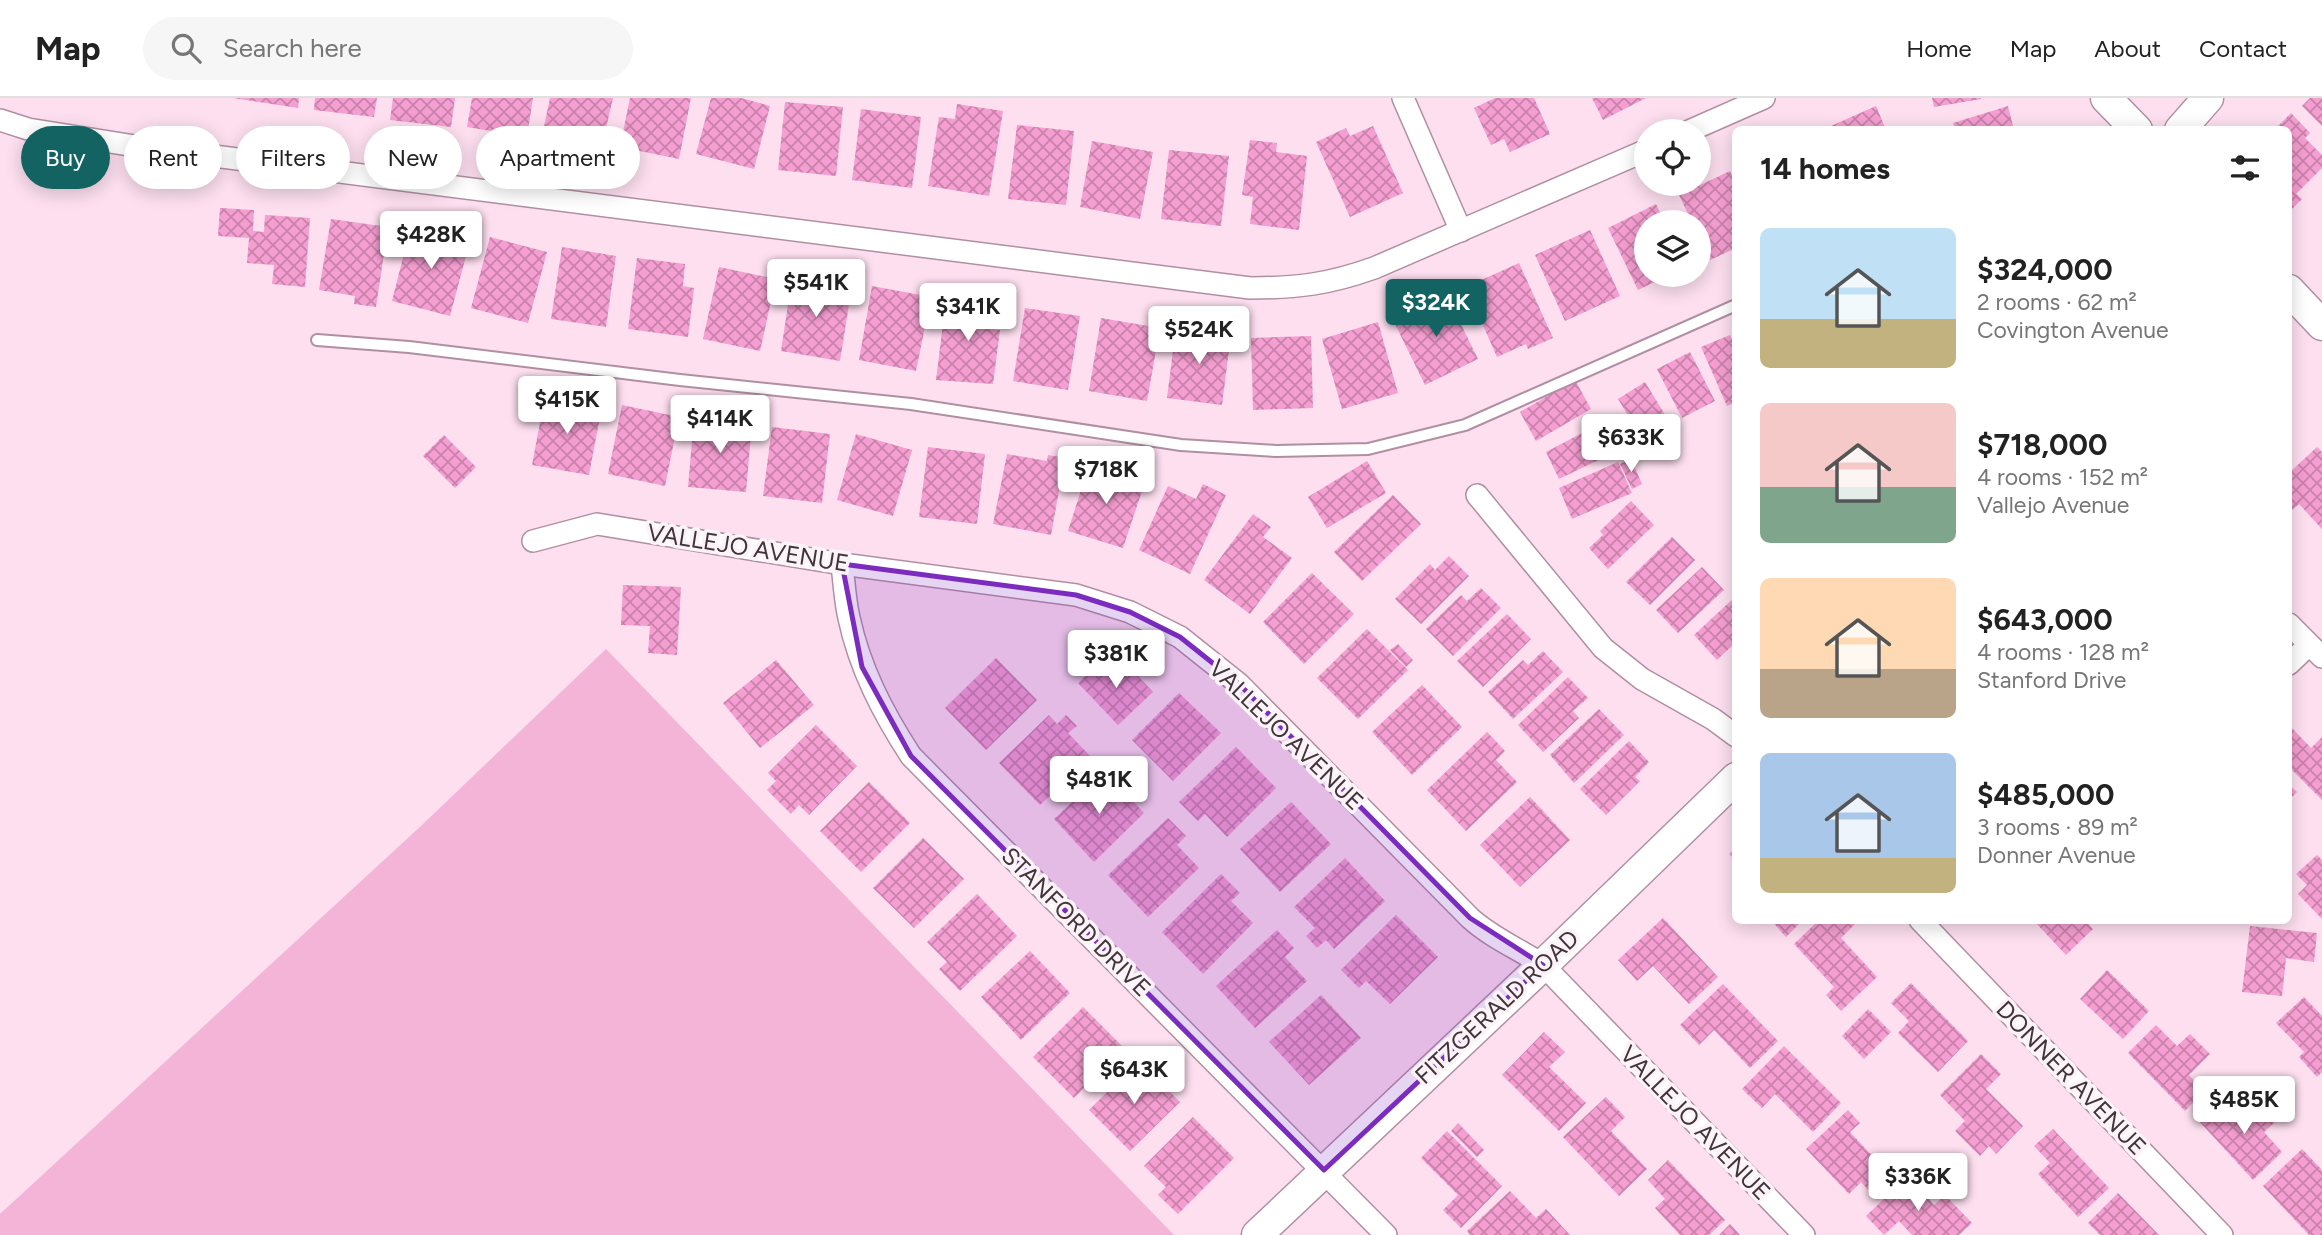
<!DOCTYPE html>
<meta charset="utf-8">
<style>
body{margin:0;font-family:Figtree,sans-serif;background:#f6f6f6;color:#222;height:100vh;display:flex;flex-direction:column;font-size:26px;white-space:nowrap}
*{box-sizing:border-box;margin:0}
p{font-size:23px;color:#767676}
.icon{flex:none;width:38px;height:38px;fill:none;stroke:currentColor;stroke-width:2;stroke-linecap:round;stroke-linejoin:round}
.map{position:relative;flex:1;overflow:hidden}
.sheet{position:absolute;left:1732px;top:28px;width:560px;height:798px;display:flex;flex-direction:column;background:#fff;border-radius:10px;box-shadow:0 4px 18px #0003}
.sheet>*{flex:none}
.guide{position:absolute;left:21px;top:28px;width:665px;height:63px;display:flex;gap:14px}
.controls{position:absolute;left:1634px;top:21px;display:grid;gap:14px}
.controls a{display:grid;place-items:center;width:77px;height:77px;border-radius:50%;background:#fff;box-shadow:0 4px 18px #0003;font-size:35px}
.price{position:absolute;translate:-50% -60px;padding:0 16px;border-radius:7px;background:#fff;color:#222;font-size:23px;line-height:46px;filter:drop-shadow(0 2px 4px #0008)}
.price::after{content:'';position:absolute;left:50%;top:42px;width:21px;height:16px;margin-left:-10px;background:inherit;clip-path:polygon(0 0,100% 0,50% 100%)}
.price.active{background:#146363;color:#fff}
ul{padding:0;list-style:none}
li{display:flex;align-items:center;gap:21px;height:175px;padding:0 28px}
li span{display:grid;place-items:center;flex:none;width:196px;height:140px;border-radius:10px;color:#555}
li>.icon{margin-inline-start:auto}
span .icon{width:84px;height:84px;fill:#fffc;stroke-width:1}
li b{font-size:30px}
h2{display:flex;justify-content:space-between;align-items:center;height:84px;padding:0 28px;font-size:30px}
.pill{padding:0 24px;border-radius:32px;background:#fff;box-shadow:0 4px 18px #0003;font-size:24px;line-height:63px}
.pill.active{background:#146363;color:#fff}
header{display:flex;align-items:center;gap:42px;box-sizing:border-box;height:98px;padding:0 35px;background:#fff;border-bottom:2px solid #e0e0e0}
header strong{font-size:33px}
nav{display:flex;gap:38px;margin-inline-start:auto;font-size:24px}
.search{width:490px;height:63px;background:#f6f6f6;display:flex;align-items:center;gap:18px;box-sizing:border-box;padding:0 24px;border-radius:38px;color:#767676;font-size:26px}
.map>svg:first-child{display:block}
.green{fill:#f3b4d8}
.building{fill:url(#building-cross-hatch)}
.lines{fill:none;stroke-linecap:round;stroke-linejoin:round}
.lane-casing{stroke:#b18fa2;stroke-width:14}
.street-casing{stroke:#b18fa2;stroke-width:24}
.secondary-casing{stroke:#b18fa2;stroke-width:33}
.lane{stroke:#fff;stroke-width:10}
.street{stroke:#fff;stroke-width:21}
.secondary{stroke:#fff;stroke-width:30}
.marked{fill:#7b2cbf;fill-opacity:0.2;stroke:#7b2cbf;stroke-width:5;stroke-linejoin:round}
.labels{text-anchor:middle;stroke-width:7;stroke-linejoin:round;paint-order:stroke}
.street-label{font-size:24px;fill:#42343b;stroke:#fbf3f7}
</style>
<header>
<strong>Map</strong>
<div class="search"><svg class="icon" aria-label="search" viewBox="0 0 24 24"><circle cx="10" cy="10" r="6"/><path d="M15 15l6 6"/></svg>Search here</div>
<nav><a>Home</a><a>Map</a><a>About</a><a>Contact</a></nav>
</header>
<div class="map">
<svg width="2322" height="1137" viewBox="0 0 2322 1137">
<defs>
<pattern id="building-cross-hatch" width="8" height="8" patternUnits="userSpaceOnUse" patternTransform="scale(1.75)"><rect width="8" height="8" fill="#f59ed1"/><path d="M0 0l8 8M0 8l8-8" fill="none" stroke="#c882ab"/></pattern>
</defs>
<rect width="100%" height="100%" fill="#fddfef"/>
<polygon class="green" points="606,551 1174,1137 0,1137 0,1116 422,727"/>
<g class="building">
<polygon points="233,0 299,0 298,10"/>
<polygon points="315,0 377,0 374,19 314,12"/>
<polygon points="393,0 455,0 451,29 390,22"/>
<polygon points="472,0 533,0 527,39 467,29"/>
<polygon points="550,0 613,0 601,52 542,38"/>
<polygon points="630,0 691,0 679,61 620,49"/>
<polygon points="711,0 741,0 770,8 754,71 696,56"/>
<polygon points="1495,0 1534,0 1550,36 1510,54 1504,41 1491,47 1474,10"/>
<polygon points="1592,0 1646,0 1603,22"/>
<polygon points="1932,0 1981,0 1981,1 1934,9"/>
<polygon points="2310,0 2322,0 2322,28 2302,8"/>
<polygon points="785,4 843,9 836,78 778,72"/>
<polygon points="957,6 1003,13 989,98 928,88 939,19 955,21"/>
<polygon points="1876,8 1886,32 1822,32"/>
<polygon points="2008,8 2014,32 1955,32 1953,25"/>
<polygon points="861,11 921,19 912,90 852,82"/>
<polygon points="2291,15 2310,35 2305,40 2322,57 2322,70 2296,96 2302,101 2289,114 2289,32 2274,32"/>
<polygon points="1017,27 1074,33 1066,107 1008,101"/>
<polygon points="1373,28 1403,95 1350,119 1316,44 1346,30 1350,38"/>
<polygon points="1250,42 1277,45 1276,54 1307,58 1299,132 1250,126 1253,99 1242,97"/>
<polygon points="1092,43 1153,54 1140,121 1080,109"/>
<polygon points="1169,52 1229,58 1221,128 1161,121"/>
<polygon points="1730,73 1736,86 1736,150 1710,162 1699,139 1699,124 1692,124 1679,97"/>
<polygon points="1656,106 1664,123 1672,119 1675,124 1647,124 1647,177 1669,177 1638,192 1608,130"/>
<polygon points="220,110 254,112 253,133 264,134 265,117 310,120 305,189 272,186 274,167 247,165 249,140 218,138"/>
<polygon points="331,121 388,129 376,209 354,206 355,198 319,192"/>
<polygon points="411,128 470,143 450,218 392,203"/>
<polygon points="1590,132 1620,198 1565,223 1535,157"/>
<polygon points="490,139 547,154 528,225 471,210"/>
<polygon points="562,149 616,158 606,229 551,221"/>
<polygon points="637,160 685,166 683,188 694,190 688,239 628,231"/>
<polygon points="1519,165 1553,240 1528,251 1526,246 1497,259 1466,189"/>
<polygon points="719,169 776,181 760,253 703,241"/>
<polygon points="792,180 852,188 840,263 781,253"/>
<polygon points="872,188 931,199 916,273 859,262"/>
<polygon points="1446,196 1478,261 1425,287 1393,222"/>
<polygon points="946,201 993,206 990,231 1000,232 993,286 936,282"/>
<polygon points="1025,210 1080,218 1068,292 1013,283"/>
<polygon points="1101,220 1160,230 1147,303 1089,293"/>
<polygon points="1378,224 1398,295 1342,311 1322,241"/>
<polygon points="1176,229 1231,236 1222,307 1167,300"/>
<polygon points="1730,237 1736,251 1736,304 1727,308 1701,249"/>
<polygon points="1311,238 1313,310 1253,312 1251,240"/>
<polygon points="1690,254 1715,303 1682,320 1657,271"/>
<polygon points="1575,282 1591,311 1536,343 1520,314"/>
<polygon points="1645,284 1678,338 1651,355 1618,301"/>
<polygon points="545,298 602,308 589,377 532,367"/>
<polygon points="622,307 679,319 665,388 608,376"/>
<polygon points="694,320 752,325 746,394 688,389"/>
<polygon points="1603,324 1617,353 1559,381 1546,354"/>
<polygon points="772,329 830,336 822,405 763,398"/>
<polygon points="856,336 912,352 893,418 837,402"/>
<polygon points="444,337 476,369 455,390 423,358"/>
<polygon points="928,349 985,356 977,426 919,419"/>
<polygon points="2317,349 2322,354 2322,431 2299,406 2289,415 2289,375"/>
<polygon points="1007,356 1047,363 1048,357 1065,360 1051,437 993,426"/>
<polygon points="1631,361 1642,386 1632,391 1620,366"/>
<polygon points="1367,363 1386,395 1327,430 1308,399"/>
<polygon points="1618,364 1632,395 1572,421 1559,390"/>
<polygon points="1089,367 1145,384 1123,450 1068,433"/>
<polygon points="1203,386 1226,397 1190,476 1139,452 1168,388 1196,401"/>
<polygon points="1393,397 1421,426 1362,483 1334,454"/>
<polygon points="1631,403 1654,427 1608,471 1589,450 1603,437 1600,433"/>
<polygon points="1253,416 1271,429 1263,439 1292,460 1250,516 1204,482"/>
<polygon points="1672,439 1695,462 1650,507 1626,484"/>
<polygon points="1449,458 1469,478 1421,526 1395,501 1430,466 1435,472"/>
<polygon points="1702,469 1724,492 1678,535 1656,512"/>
<polygon points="1312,475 1354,516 1304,566 1263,524"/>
<polygon points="623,487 681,489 677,557 648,555 650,528 621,527"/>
<polygon points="1481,490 1501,510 1453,558 1426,531 1461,497 1467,503"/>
<polygon points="1736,498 1736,544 1717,562 1694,537"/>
<polygon points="1507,516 1531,541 1483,589 1457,563"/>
<polygon points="1367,531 1408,572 1358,621 1317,580"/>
<polygon points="1398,546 1413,562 1406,569 1390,552"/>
<polygon points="1543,553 1563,574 1513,621 1488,594 1523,562 1528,567"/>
<polygon points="996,560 1037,602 986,652 945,610"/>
<polygon points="1121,560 1153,594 1118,627 1078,585 1098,566 1106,574"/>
<polygon points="776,562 814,607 760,650 723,605"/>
<polygon points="1568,579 1588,600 1573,613 1579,620 1543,654 1518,627"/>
<polygon points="1422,587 1462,629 1412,677 1372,634"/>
<polygon points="1179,595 1221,635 1173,683 1132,642"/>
<polygon points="1599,611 1624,637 1574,685 1550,657"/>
<polygon points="1049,617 1057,626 1066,617 1077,628 1068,635 1091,659 1040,707 999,665"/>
<polygon points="816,627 857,668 809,717 799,707 791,716 767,692 776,683 768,675"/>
<polygon points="2291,629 2311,650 2322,639 2322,702 2289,669"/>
<polygon points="1487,634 1505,653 1496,662 1517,684 1466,733 1427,692"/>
<polygon points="1629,643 1649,664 1635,679 1640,683 1606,717 1580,691"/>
<polygon points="1236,649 1276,690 1227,739 1205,716 1198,723 1179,704"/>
<polygon points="1105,673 1144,715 1094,764 1054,721"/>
<polygon points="869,684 910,725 861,774 820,733"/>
<polygon points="2289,687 2297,694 2289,702"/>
<polygon points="1530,699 1570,742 1520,789 1480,747"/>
<polygon points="1291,704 1331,746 1280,794 1240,751"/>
<polygon points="1168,720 1186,738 1177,747 1199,770 1148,819 1108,777"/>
<polygon points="923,740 964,781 914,830 873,790"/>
<polygon points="1736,749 1736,763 1729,756"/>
<polygon points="2317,757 2322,762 2322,821 2298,796 2307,787 2296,776"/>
<polygon points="1345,760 1385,803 1334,851 1326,842 1317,850 1306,838 1315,830 1294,809"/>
<polygon points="1221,776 1240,795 1231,803 1253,825 1203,876 1162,834"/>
<polygon points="977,796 1017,838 960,893 939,871 947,864 927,844"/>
<polygon points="1396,817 1438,859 1390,906 1366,883 1359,890 1341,872"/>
<polygon points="1663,820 1718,879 1689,906 1653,868 1637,883 1618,862"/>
<polygon points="1771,822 1803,822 1786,839"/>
<polygon points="1819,822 1851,822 1855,826 1841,840 1877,879 1841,913 1826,897 1834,889 1794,846"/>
<polygon points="2033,822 2085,822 2093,831 2066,857"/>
<polygon points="2250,828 2317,835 2314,864 2286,860 2282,898 2242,894"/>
<polygon points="1277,832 1294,850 1285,859 1307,883 1255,930 1216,888"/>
<polygon points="1030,853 1070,895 1021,942 981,899"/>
<polygon points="2107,872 2149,913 2123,941 2080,901"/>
<polygon points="1911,885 1968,943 1938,974 1898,935 1909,923 1891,905"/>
<polygon points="1723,886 1778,943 1750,970 1714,932 1699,947 1680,927"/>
<polygon points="1321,897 1361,940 1309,987 1269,944"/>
<polygon points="2304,899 2322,918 2322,974 2317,979 2299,959 2304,954 2276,925"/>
<polygon points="1083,909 1124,950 1074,1000 1033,959"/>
<polygon points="1868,911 1891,934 1864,961 1842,938"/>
<polygon points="2156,927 2177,948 2190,936 2210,956 2189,977 2204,993 2185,1013 2128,955"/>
<polygon points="1544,934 1565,954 1549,969 1586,1005 1559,1033 1502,977"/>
<polygon points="1784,948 1841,1005 1813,1034 1775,996 1762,1010 1742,991"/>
<polygon points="1981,956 2001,976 1986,991 2023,1028 1996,1056 1989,1048 1980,1058 1955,1033 1965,1023 1940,997"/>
<polygon points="1139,963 1180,1004 1130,1053 1089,1012"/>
<polygon points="1606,999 1625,1019 1611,1033 1647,1071 1619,1098 1563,1039"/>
<polygon points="2253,1001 2275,1024 2264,1034 2282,1054 2253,1082 2198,1022 2216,1005 2231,1021"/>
<polygon points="1848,1012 1860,1025 1850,1034 1894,1081 1875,1099 1861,1084 1849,1096 1806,1051"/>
<polygon points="1193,1019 1234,1060 1178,1116 1158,1097 1166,1089 1144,1068"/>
<polygon points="1458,1025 1484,1052 1477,1059 1451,1033"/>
<polygon points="2053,1031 2109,1090 2078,1119 2038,1076 2050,1065 2034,1048"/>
<polygon points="1447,1033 1502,1088 1461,1130 1443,1112 1458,1097 1421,1060"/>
<polygon points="2302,1051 2322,1072 2322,1137 2309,1137 2263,1088"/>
<polygon points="1668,1062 1725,1122 1709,1137 1680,1137 1655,1110 1665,1101 1648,1082"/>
<polygon points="1908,1078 1934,1107 1945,1097 1972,1125 1959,1137 1912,1137 1899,1123 1884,1137 1866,1118"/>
<polygon points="1510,1093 1536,1120 1546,1111 1570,1137 1470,1137 1467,1133"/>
<polygon points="2118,1095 2159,1137 2100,1137 2088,1125"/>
<polygon points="1730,1126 1740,1137 1719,1137"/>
</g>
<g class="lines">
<defs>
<polyline id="lane" points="317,242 409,249 680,282 911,306 1181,347 1276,353 1368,351 1465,327 1736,207"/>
<g id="street">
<polyline points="1403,0 1461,133"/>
<path d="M0,22l28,9 107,17 1115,142c48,0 79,-4 124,-20l273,-118"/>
<polyline points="1689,33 1764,0"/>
<polyline points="1477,397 1603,550 1642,581 1713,621 1736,638"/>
<path d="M533,443l64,-17 245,40 234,31 54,17 50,25 59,47 231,234c22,20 49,31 73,47l261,270"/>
<path d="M842,466c2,18 3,37 7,54 11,51 34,95 62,138l475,479"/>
<polyline points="2289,526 2322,559"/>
<polyline points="2289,566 2309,547"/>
<polyline points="1920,822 2222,1137"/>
</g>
<g id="secondary">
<polyline points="2106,0 2137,32"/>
<polyline points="2180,32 2208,0"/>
<polyline points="2289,192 2322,227"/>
<polyline points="1257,1137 1543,867 1736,680"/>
</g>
</defs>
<use href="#lane" class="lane-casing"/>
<use href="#street" class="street-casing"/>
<use href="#secondary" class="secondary-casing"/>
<use href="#lane" class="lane"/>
<use href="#street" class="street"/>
<use href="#secondary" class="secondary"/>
</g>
<path class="marked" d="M842,466l234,31 54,17 50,25 59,47 231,234 73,47 -219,205 -413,-414 -49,-89z"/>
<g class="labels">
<g class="street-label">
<text transform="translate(748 450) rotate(9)" y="8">VALLEJO AVENUE</text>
<text transform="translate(1286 637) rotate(44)" y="8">VALLEJO AVENUE</text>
<text transform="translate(1076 824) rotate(45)" y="8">STANFORD DRIVE</text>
<text transform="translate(1497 909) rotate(-43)" y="8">FITZGERALD ROAD</text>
<text transform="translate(2071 980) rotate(46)" y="8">DONNER AVENUE</text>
<text transform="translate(1695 1025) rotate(46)" y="8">VALLEJO AVENUE</text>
</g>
</g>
</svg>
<div class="controls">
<a><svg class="icon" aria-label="locate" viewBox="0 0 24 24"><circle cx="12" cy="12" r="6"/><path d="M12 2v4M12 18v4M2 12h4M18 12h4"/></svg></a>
<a><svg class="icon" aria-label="layers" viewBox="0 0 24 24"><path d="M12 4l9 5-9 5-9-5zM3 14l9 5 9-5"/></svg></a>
</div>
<b class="price" style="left:431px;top:173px">$428K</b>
<b class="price" style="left:816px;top:221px">$541K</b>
<b class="price active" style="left:1436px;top:241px">$324K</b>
<b class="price" style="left:968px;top:245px">$341K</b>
<b class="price" style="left:1199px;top:268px">$524K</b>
<b class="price" style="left:567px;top:338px">$415K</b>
<b class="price" style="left:720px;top:357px">$414K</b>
<b class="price" style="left:1631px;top:376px">$633K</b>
<b class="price" style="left:1106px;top:408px">$718K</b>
<b class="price" style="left:1116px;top:592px">$381K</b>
<b class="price" style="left:1099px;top:718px">$481K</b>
<b class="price" style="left:1134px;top:1008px">$643K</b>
<b class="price" style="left:2244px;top:1038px">$485K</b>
<b class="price" style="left:1918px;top:1115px">$336K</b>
<div class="guide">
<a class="pill active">Buy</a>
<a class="pill">Rent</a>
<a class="pill">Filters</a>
<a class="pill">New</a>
<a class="pill">Apartment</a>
</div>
<section class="sheet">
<h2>14 homes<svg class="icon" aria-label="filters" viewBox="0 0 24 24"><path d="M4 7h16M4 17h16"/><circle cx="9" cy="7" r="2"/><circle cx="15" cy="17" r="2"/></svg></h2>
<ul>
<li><span style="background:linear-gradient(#bfe0f5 65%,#c2b280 0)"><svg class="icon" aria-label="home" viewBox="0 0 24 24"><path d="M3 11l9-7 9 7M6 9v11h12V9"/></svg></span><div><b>$324,000</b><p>2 rooms · 62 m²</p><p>Covington Avenue</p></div></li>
<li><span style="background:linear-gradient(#f6c9c9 60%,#7fa58c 0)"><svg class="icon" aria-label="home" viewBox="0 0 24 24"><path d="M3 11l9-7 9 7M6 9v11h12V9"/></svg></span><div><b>$718,000</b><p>4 rooms · 152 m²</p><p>Vallejo Avenue</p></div></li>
<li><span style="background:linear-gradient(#ffd9b3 65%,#b9a48a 0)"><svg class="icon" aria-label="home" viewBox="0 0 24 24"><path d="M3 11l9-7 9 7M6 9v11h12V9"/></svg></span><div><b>$643,000</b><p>4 rooms · 128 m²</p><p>Stanford Drive</p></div></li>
<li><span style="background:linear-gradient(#a9c7e8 75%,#c2b280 0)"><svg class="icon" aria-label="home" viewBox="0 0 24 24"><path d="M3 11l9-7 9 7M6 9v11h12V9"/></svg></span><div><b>$485,000</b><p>3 rooms · 89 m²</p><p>Donner Avenue</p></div></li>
</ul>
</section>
</div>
